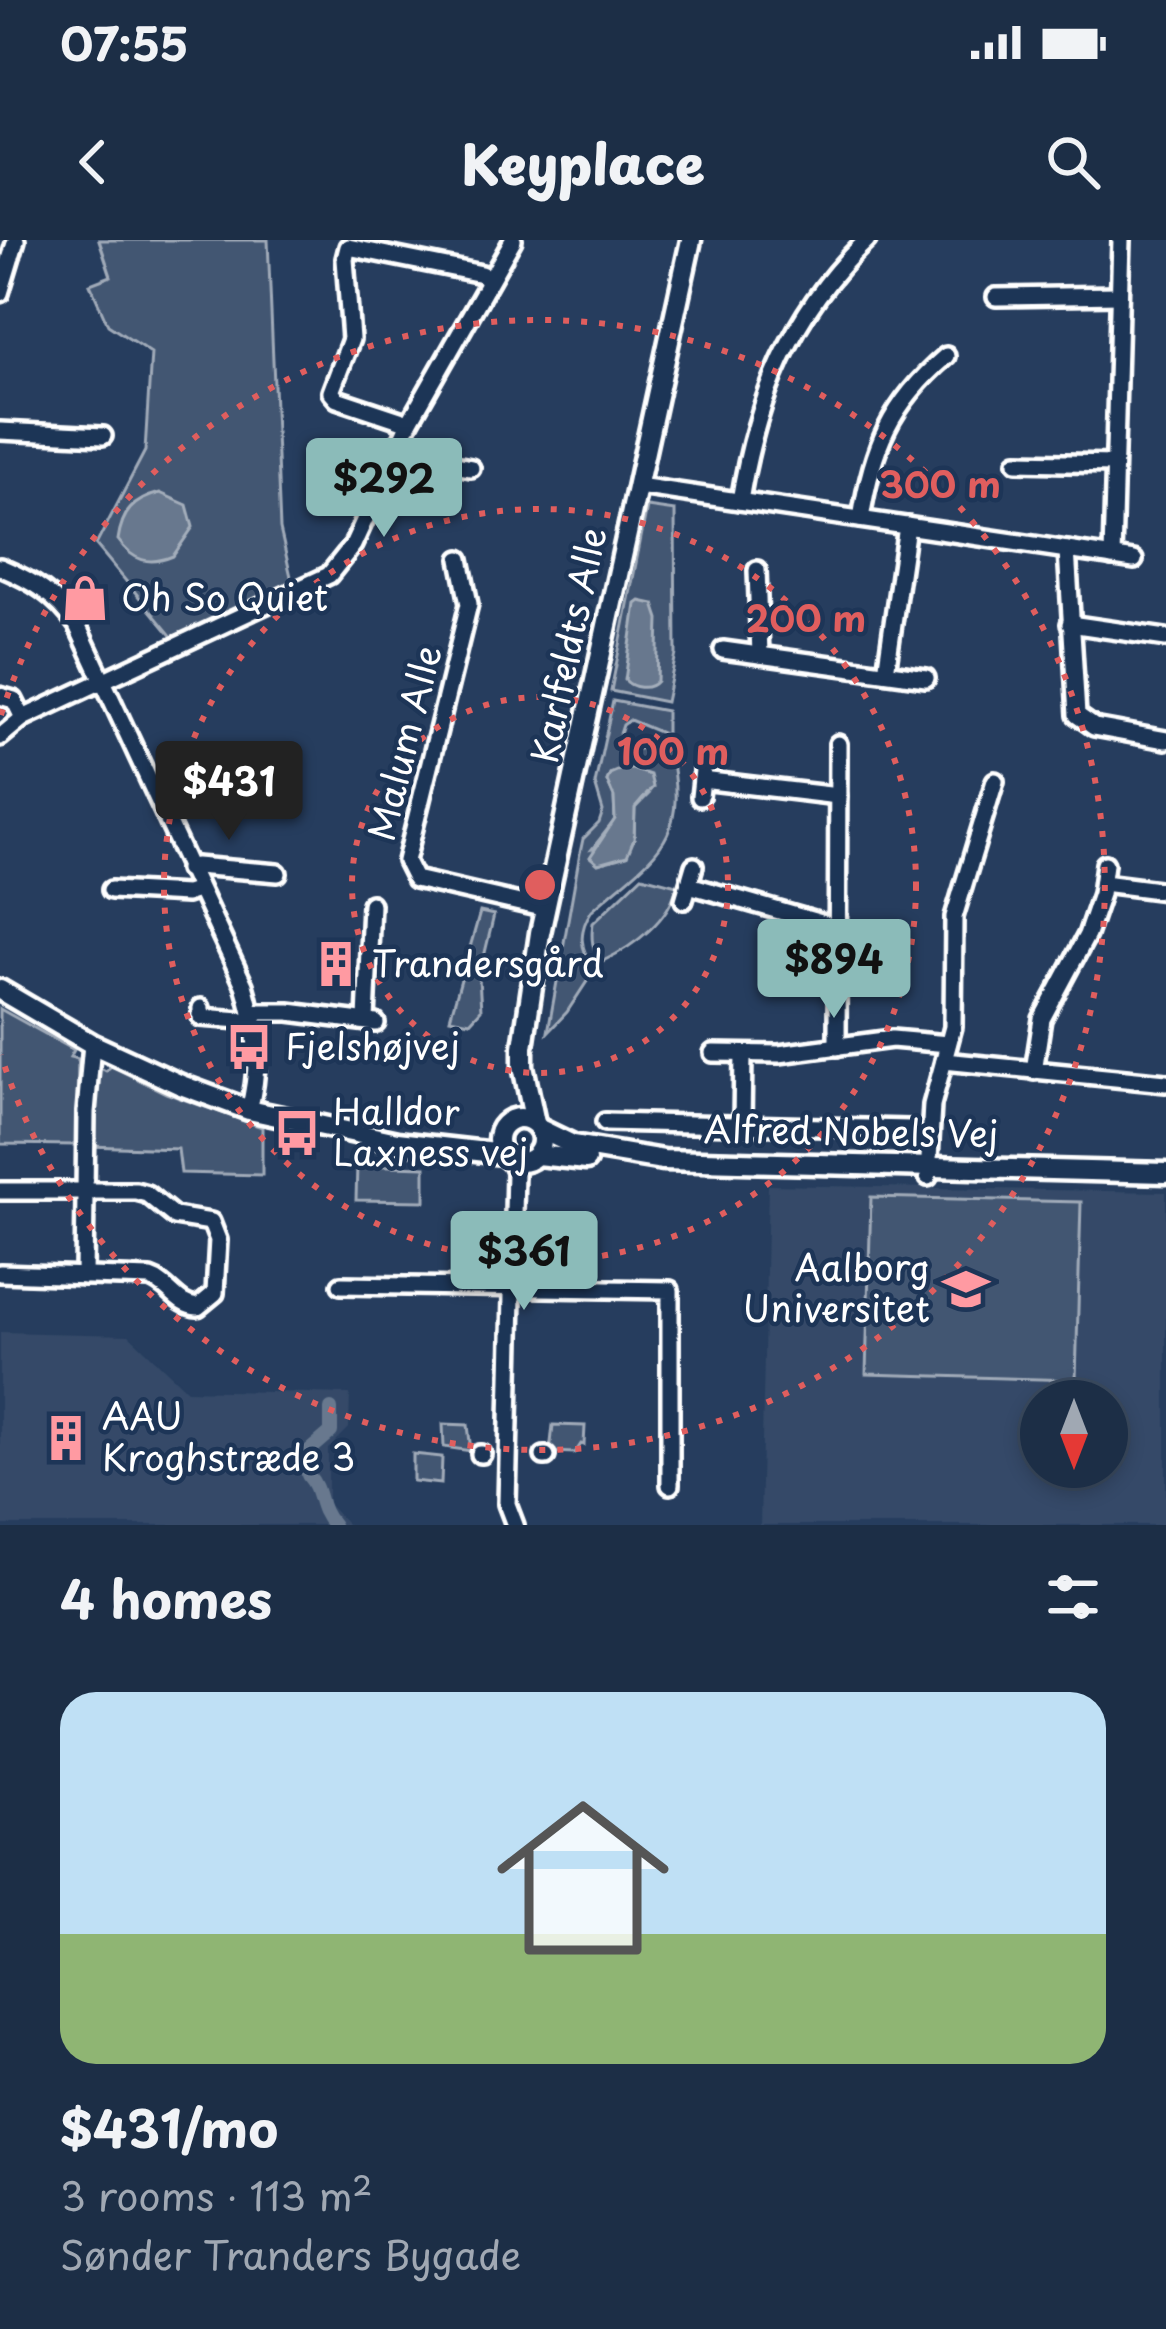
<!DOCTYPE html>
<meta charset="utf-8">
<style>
body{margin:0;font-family:"Playpen Sans",sans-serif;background:#293a51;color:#f1f3f6;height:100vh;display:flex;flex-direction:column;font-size:45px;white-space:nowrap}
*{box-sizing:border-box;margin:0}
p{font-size:39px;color:#a0a8b3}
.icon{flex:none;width:66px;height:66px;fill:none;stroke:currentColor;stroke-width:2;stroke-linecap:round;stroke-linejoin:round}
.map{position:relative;height:1285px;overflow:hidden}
.panel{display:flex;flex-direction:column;background:#1c2e46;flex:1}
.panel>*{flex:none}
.needle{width:78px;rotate:180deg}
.fabs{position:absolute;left:1020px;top:1140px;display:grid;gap:24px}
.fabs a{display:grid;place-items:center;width:108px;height:108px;border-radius:50%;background:#1c2e46;box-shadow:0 6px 18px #0003,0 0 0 3px #3a4a5f;font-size:60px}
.price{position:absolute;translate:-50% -102px;padding:0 27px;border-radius:12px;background:#8bbbb9;color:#111;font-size:39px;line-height:78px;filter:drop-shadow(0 3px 6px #0008)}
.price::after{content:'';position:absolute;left:50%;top:72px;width:36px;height:27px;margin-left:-18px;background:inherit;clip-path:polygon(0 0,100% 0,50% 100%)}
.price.active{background:#222;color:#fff}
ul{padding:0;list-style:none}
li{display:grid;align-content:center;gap:24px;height:636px;padding:0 60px}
li span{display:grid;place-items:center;height:372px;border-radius:36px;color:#555}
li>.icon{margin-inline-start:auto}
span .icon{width:216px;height:216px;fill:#fffc;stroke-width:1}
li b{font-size:51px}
h2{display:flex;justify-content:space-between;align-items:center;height:144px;padding:0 60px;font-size:51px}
.status{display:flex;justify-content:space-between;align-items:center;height:84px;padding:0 60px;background:#1c2e46;direction:ltr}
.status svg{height:33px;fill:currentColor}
header{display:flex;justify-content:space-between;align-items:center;height:156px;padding:0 60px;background:#1c2e46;font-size:54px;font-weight:800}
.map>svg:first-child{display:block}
.built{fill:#344a68;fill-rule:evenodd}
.green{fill:#425672;stroke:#a0aab8;stroke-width:3;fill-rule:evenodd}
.water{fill:#67788e;stroke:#a4aebb;stroke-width:3}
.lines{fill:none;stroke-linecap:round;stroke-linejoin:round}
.canal{stroke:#67788e;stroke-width:14}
.minor-casing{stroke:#fff;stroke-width:24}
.tertiary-casing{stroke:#fff;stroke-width:27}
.minor{stroke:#1d3557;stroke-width:15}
.tertiary{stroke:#1d3557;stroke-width:18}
.ring{fill:none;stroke:#e05e5e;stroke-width:6;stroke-dasharray:6 12}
.labels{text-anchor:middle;stroke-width:9;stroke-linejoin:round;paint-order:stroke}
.poi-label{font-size:36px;fill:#fff;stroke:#1d3557;text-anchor:start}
.street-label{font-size:36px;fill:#fff;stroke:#1d3557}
.centre{fill:#e05e5e;stroke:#1d3557;stroke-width:6}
.ring-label{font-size:36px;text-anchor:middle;font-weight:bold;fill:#e05e5e;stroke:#1d3557;stroke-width:9;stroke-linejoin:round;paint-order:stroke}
</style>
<div class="status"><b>07:55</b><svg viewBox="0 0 49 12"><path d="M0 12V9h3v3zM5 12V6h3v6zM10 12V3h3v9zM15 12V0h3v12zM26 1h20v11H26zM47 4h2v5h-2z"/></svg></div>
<header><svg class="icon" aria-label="back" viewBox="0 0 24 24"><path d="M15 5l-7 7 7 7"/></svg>Keyplace<svg class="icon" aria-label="search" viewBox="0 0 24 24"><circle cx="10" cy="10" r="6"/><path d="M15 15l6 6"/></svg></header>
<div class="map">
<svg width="1166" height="1285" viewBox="0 0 1166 1285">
<rect width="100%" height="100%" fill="#263d5e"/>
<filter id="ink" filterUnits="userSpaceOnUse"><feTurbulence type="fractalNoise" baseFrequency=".00833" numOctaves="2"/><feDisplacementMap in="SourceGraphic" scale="24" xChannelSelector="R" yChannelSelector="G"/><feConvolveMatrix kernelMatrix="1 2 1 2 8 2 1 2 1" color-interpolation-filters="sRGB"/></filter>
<g filter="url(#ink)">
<g class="built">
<path d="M768,945l398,7v333h-406zM1041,1161h66v66h-66z"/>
<polygon points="0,1092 129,1095 187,1150 350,1154 349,1188 328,1209 328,1264 348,1285 0,1285"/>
</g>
<g class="green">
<polygon points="99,0 268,0 280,289 292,341 173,398 96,305 145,211 151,113 108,85 90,44 111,36"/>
<polygon points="647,267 675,271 676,414 666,462 611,451"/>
<path d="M613,461l53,10v24l-36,-15 -7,5 -4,12 16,14 14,-7 20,4c21,95 -13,105 -77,162 -14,21 -13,39 3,59l-28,43 -19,20 32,-179 3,-14 16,-16 4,-12 -8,-27zM610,534l39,20 -14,14 -1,31 -42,10 23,-29 -1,-23 -7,-16z"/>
<path d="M642,636l35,9c-7,35 -43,61 -74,76 -12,-10 -12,-24 -10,-38z"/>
<polygon points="480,672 494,675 479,738 481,770 470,782 450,778"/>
<polygon points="0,769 74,810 70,817 78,819 76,905 0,904"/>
<polygon points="91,823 106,831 111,826 166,853 262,887 262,935 181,933 178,909 89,906"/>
<polygon points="357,925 425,927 425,961 356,960"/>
<polygon points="871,957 1081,962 1076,1140 866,1134"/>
<polygon points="443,1184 468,1185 471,1211 444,1207"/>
<polygon points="553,1185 585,1186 584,1205 581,1204 575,1213 550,1212"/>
<polygon points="413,1214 442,1217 441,1244 413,1241"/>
</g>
<g class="water">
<path d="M160,253l27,12 6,22 -20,29c-24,10 -40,5 -55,-16 4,-28 15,-40 42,-47z"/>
<path d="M640,361l14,3 5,15 -2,62c-8,10 -25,7 -32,-1l11,-76z"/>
<polygon points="626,527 650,535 653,547 635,568 634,599 627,616 598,624 590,617 615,579 614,557 607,541 610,534"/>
</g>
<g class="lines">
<path class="canal" d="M331,1169v23l-22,19 -1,24c15,17 8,31 25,50"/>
<defs>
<g id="minor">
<polyline points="0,53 16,0"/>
<polyline points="996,57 1119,55"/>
<polyline points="409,183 337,159 331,152 351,99 345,19 348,7 482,34 487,41"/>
<polyline points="0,191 103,196"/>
<polyline points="395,214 471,228"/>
<polyline points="1017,222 1114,224"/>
<polyline points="638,246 1134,320"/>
<path d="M740,261c16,-100 51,-190 127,-261"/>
<path d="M861,279c11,-71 29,-115 85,-163"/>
<polyline points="1067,310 1077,475 1094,487 1166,500"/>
<polyline points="1112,317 1121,0"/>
<polyline points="460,319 469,364 406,621 415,639 546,669"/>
<path d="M0,327c33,14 56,28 77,58l167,360c13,43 17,80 5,125"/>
<polyline points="757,330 760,415"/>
<polyline points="1070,384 1166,398"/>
<polyline points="723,410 926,438"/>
<polyline points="886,432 907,286"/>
<polyline points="0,456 14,460 23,478"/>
<polyline points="0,497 23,478 329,335 353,305 409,183 513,0"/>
<polyline points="702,540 838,556"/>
<polyline points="700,557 704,521"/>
<polyline points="188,629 196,626 278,633"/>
<polyline points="1103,643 1166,651"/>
<polyline points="689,645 835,687"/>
<polyline points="111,650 186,654 198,650"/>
<polyline points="684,660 694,626"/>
<polyline points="201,768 201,777 254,781"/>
<polyline points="252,772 289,772 376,783"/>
<polyline points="366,780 371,664"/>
<polyline points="837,807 838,504"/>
<polyline points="713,813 779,814 892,799 948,804"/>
<polyline points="944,821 1166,843"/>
<polyline points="1034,831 1042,779 1087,695 1101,654 1105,624"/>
<polyline points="605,882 910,889"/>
<polyline points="742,885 743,814"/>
<polyline points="510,920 515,932 507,1264 515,1285"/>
<polyline points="928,937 932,865 953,787 954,677 995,541"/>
<path d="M0,951h136l11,3 27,22 37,6 7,18 -3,53 -17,14c-21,-1 -29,-23 -48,-29l-150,-5"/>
<polyline points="84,1036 86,872 92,804"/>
<polyline points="341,1045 670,1050 670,1245"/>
<polyline points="480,1214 482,1214"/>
<polyline points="544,1216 546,1216"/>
</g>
<g id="tertiary">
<polyline points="0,750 92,804 181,845 249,870 397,902 503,914"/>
<circle cx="520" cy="900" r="22"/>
<polyline points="535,883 523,826 523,807 540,693 691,0"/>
<polyline points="540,889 573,905 663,920 1166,933"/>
<polyline points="537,915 586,920"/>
</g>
</defs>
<use href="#minor" class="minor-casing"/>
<use href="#tertiary" class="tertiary-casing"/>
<use href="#minor" class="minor"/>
<use href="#tertiary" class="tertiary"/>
</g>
</g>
<g class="ring">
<circle cx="540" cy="645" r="188"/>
<circle cx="540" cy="645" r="376"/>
<path d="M1 475A565 565 0 1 1 1 815"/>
</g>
<defs>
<symbol id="shop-bare" viewBox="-9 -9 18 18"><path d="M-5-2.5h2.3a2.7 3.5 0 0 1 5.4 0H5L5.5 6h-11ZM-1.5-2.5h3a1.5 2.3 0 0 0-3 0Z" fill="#ff9aa2" stroke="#1d3557" stroke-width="2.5" paint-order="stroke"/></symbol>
<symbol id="building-bare" viewBox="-9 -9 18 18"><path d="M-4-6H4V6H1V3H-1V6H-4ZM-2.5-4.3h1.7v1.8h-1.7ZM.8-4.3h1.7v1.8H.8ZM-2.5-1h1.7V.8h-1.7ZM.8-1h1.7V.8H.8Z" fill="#ff9aa2" stroke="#1d3557" stroke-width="2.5" paint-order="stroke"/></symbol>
<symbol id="bus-bare" viewBox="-9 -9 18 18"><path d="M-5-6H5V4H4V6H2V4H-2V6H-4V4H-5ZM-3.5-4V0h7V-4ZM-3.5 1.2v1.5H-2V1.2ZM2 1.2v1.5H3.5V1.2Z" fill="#ff9aa2" stroke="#1d3557" stroke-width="2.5" paint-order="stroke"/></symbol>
<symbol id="university-bare" viewBox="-9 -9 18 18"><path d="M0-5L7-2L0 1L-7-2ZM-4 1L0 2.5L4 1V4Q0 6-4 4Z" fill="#ff9aa2" stroke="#1d3557" stroke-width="2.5" paint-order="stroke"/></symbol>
</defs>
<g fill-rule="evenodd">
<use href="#shop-bare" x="52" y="325" width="66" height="66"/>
<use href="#building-bare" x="303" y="691" width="66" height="66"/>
<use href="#bus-bare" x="216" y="774" width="66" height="66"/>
<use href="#bus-bare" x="264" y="860" width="66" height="66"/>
<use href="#university-bare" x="933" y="1016" width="66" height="66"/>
<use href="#building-bare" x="33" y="1165" width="66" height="66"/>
</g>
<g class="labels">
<g class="poi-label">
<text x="121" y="371">Oh So Quiet</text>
<text x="372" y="737">Trandersgård</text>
<text x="285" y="820">Fjelshøjvej</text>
<text x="333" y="885">Halldor<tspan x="333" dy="41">Laxness vej</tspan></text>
<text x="930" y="1041" text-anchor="end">Aalborg<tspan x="930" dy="41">Universitet</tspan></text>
<text x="102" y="1190">AAU<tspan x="102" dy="41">Kroghstræde 3</tspan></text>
</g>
<g class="street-label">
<text transform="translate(569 405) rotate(-78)" y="13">Karlfeldts Alle</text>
<text transform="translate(405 503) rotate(-76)" y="13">Malum Alle</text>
<text transform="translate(851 892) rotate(1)" y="13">Alfred Nobels Vej</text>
</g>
</g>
<circle cx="540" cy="645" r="18" class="centre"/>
<g class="ring-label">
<text x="940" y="258">300 m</text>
<text x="806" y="392">200 m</text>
<text x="673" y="525">100 m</text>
</g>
</svg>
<div class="fabs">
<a><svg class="needle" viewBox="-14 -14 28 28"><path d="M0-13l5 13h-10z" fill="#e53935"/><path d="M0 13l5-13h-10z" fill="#a0a8b3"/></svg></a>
</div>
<b class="price" style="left:384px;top:300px">$292</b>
<b class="price active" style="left:229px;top:603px">$431</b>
<b class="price" style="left:834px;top:781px">$894</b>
<b class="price" style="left:524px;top:1073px">$361</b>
</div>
<section class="panel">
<h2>4 homes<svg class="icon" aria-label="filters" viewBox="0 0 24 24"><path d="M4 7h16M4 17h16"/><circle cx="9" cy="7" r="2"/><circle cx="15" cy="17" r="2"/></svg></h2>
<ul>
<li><span style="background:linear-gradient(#bfe0f5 65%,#8fb573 0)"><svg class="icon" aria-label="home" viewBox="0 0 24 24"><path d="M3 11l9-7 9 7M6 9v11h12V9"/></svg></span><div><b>$431/mo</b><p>3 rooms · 113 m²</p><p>Sønder Tranders Bygade</p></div></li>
</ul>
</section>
